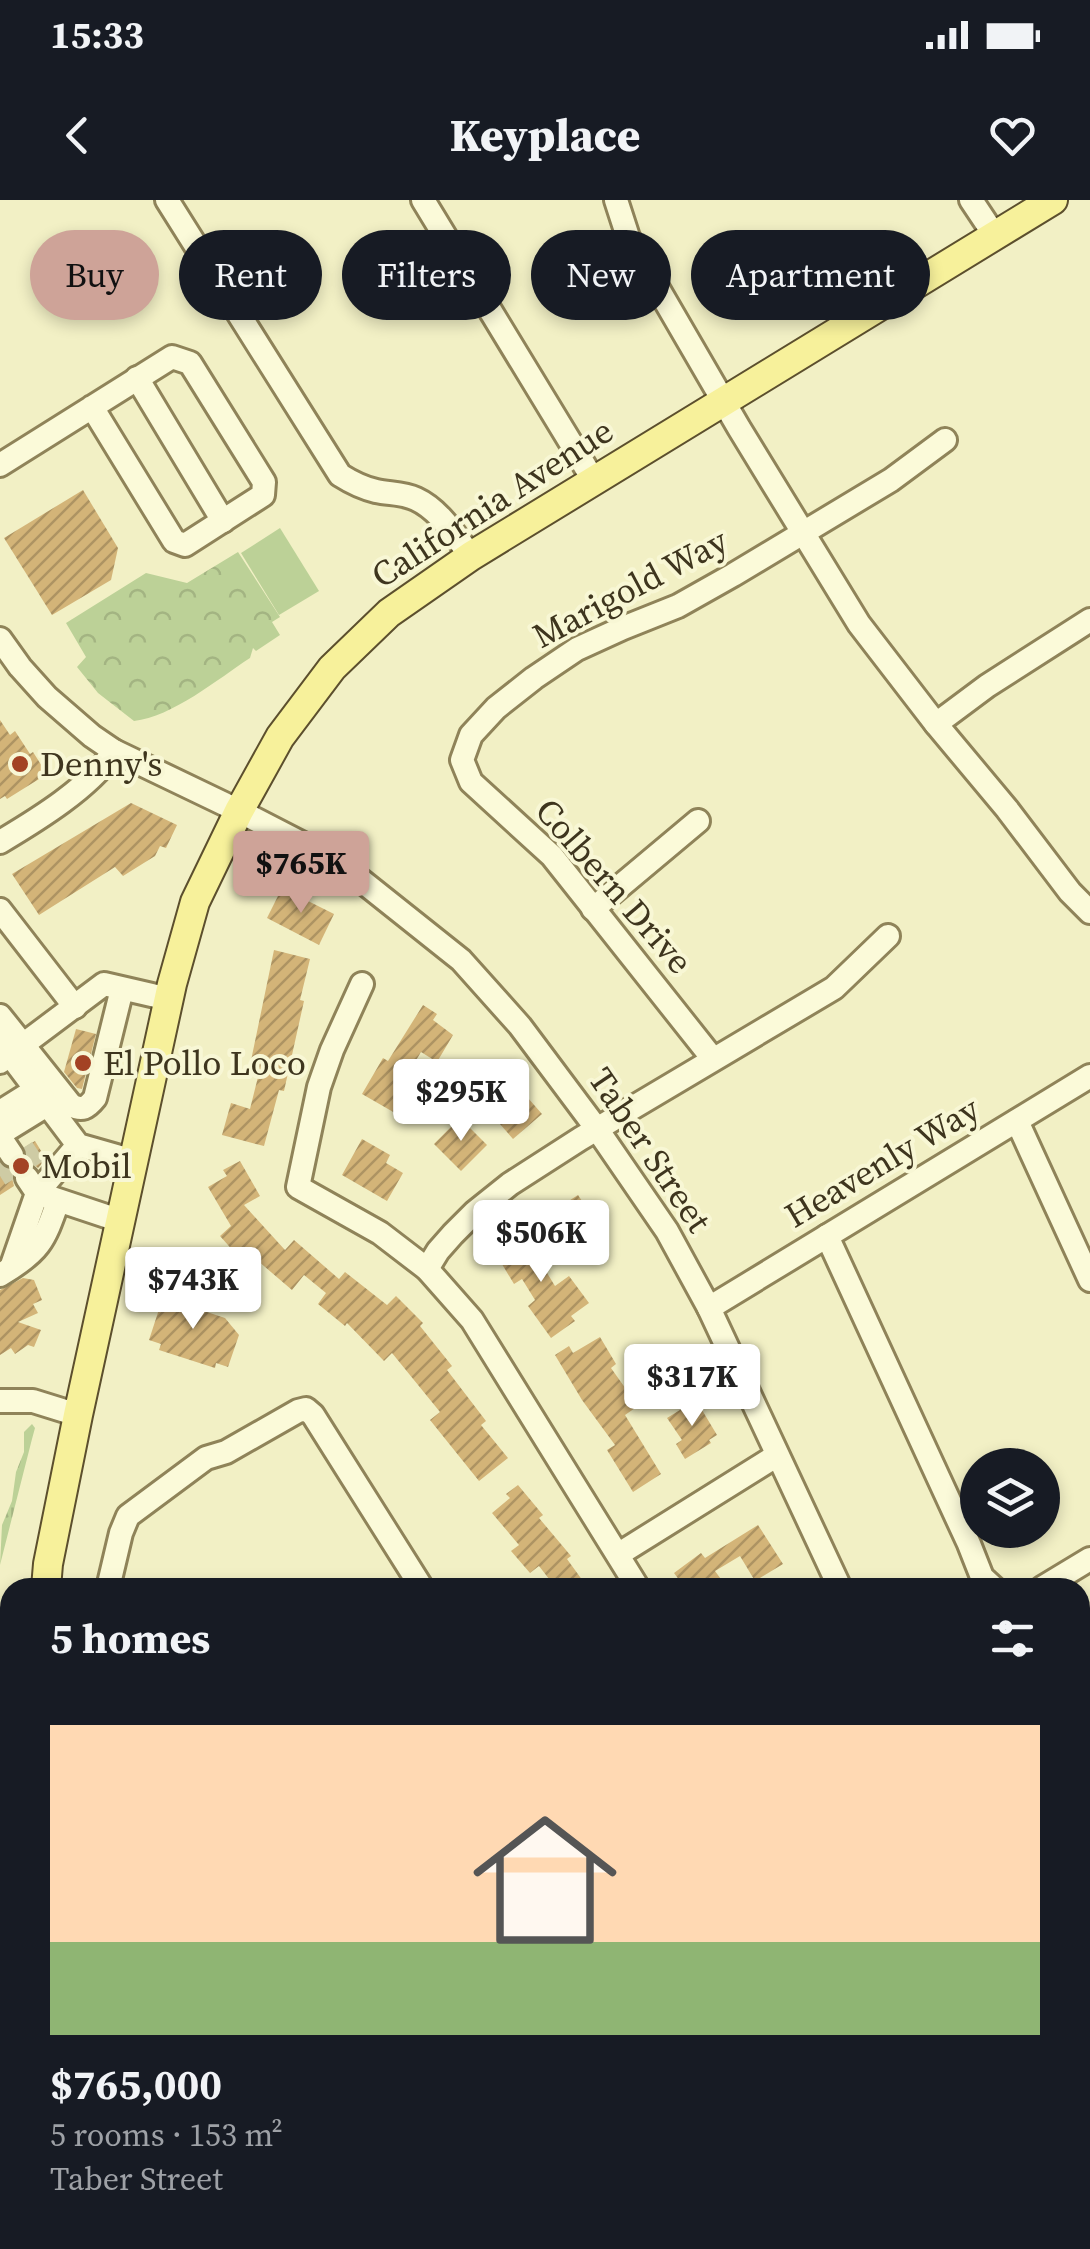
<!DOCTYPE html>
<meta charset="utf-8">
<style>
body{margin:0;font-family:"Source Serif 4",serif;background:#242831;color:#f1f3f6;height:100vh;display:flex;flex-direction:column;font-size:38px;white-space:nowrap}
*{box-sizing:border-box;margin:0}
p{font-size:32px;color:#9ea1a6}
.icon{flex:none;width:55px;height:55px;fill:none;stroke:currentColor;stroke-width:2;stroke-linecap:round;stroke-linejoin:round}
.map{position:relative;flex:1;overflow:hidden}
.details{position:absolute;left:0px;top:1378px;width:1090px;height:672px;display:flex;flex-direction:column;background:#171b24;border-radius:30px 30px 0 0;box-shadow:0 5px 15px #0003}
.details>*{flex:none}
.guide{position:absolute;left:30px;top:30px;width:1030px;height:90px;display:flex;gap:20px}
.buttons{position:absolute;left:960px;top:1248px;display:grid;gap:20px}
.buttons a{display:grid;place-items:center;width:100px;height:100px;border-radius:50%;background:#171b24;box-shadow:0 5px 15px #0003;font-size:50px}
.price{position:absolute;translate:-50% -85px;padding:0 22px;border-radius:10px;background:#fff;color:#222;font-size:32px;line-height:65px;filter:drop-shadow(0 2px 5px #0008)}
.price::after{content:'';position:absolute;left:50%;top:60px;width:30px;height:22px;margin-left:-15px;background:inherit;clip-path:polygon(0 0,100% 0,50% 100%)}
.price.active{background:#cea398;color:#111}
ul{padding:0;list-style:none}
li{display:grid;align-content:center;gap:20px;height:530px;padding:0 50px}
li+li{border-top:2px solid #363941}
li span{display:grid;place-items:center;height:310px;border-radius:0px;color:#555}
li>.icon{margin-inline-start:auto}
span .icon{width:180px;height:180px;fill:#fffc;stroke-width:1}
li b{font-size:42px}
h2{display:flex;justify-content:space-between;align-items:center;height:120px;padding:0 50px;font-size:42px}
.tag{padding:0 35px;border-radius:45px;background:#171b24;box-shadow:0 5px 15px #0003;font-size:35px;line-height:90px}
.tag.active{background:#cea398;color:#111}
.status{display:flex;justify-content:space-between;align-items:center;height:70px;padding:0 50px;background:#171b24;direction:ltr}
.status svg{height:28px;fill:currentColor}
header{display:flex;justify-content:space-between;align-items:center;height:130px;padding:0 50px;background:#171b24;font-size:45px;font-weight:800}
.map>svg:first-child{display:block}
.grass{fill:url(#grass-tufts)}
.park{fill:url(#park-crowns)}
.pitch{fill:#bcd197}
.building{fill:url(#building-hatch)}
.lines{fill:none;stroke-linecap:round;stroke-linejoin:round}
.minor-tunnel{stroke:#cecba4;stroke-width:22;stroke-dasharray:22 11;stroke-linecap:butt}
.minor-casing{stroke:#8f8359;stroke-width:28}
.major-casing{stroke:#5c4f2d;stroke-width:32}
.minor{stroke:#fbfad9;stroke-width:22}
.major{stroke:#f7f19b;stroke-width:28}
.poi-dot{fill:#a34224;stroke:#f8f7d5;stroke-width:4}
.labels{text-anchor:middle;stroke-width:8;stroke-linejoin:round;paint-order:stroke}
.street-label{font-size:35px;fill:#3e351e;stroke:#f8f7d5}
.poi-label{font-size:35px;fill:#3e351e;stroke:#f8f7d5;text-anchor:start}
</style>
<div class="status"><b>15:33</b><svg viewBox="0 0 49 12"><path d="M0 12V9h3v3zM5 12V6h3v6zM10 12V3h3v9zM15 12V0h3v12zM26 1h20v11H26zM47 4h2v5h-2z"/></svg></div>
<header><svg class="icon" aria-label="back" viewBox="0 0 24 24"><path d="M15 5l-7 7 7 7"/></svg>Keyplace<svg class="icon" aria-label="heart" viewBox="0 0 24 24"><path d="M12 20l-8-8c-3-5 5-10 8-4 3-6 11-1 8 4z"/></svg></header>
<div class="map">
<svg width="1090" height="2049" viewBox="0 0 1090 2049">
<defs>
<pattern id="grass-tufts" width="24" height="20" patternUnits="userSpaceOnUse" patternTransform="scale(2.5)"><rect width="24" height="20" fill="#bcd197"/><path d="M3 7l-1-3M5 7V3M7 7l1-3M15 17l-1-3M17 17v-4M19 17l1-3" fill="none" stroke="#a3b482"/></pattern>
<pattern id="park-crowns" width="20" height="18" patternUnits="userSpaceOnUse" patternTransform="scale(2.5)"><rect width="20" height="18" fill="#bcd197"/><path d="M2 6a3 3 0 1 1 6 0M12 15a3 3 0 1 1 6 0" fill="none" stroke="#a3b482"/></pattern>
<pattern id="building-hatch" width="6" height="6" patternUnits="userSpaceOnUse" patternTransform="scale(2.5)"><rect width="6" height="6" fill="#d3b478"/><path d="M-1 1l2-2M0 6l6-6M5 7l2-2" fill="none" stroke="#ad9362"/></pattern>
</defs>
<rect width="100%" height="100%" fill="#f2f0c5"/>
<polygon class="grass" points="32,1224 35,1228 32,1239 0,1365 2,1325 12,1301 16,1272 24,1252 24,1232"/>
<g class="park">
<path d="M238,352l42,65 -8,5 8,13 -24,16 -3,-3 -3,10c-32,21 -78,59 -116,63l-36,-28 -21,-26 9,-10 -20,-34 80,-50 41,10z"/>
<polygon points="1090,1555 1090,1774 1080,1761 1080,1561"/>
</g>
<polygon class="pitch" points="280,328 319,391 279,415 241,353"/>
<g class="building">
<polygon points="83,290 118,348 111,380 52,415 4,338"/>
<polygon points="0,520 10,535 15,531 30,554 33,552 47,574 7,599 5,596 0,599"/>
<polygon points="131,603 177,625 166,648 160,646 155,656 123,676 115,667 39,715 12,674"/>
<polygon points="282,688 334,714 319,745 267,718"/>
<polygon points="274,750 310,759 300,800 304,801 284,891 279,890 264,946 222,935 231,903 250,909 258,877 248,875"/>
<polygon points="423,805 437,814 433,820 453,835 437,862 421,852 403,882 417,890 409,904 402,900 395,913 362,894 383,858 388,861"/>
<polygon points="76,829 96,834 82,889 77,888 64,872"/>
<polygon points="507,874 542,914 513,939 478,899"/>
<polygon points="460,918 487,945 461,971 434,944"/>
<polygon points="362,939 390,955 386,963 403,973 387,1001 342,975"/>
<polygon points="35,941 46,959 38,968 33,964 24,964 27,955 25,947"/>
<polygon points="240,961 260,996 244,1005 285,1050 294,1040 339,1079 345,1072 387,1105 396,1096 423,1123 420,1126 452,1166 447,1170 486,1221 481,1225 508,1258 479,1281 430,1220 440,1212 392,1153 384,1161 347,1123 345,1126 318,1104 326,1093 304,1075 292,1090 251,1055 243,1062 220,1036 231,1026 208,987 227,976 223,970"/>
<polygon points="0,964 6,969 15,969 12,978 14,986 0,995"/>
<polygon points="578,995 601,1030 572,1048 550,1013"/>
<polygon points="530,1030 540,1046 533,1050 555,1086 569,1076 589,1103 571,1116 575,1121 551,1138 528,1106 535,1100 522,1079 514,1084 494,1051"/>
<polygon points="23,1078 34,1080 42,1100 33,1104 38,1113 18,1122 41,1130 34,1147 28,1145 15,1154 11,1148 0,1155 0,1090"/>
<polygon points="165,1091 209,1106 207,1112 225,1118 239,1135 228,1167 216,1163 215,1168 159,1150 161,1144 149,1140"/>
<polygon points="600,1137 616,1164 611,1168 638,1206 625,1215 661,1274 633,1292 607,1250 615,1245 582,1200 555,1155 569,1146 573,1153"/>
<polygon points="696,1200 717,1235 709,1240 711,1243 685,1259 676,1244 682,1240 667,1218"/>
<polygon points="518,1285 543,1315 539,1318 571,1356 567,1359 588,1388 556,1388 539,1366 530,1373 511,1351 519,1345 492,1313 510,1298 506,1294"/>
<polygon points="758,1325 783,1364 755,1381 740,1356 715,1371 723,1382 715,1388 685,1388 674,1373 701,1353 705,1358"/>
</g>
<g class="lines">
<g class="minor-tunnel">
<polyline points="23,948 39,972"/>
<polyline points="3,960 18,984"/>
</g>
<defs>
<g id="minor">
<path d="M167,0l173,275c11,7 23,13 36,16 14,3 27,2 40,8 24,11 39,37 55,57"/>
<polyline points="423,0 594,281"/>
<polyline points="616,0 628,37 739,228 859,424 936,524 1007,609 1070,692 1090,712"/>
<polyline points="971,0 995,36"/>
<polyline points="137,178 223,321"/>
<polyline points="0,265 172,157 190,163 264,282 263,295 185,345 174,341 92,207"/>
<polyline points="0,439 20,467 47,497 92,536 114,551 239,611 338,662 461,760 520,826 597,929 667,1031 709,1108 840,1388"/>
<polyline points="936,524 987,486 1090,420"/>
<path d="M0,642c37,-22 91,-55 114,-91"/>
<polyline points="593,709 698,621"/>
<polyline points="0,710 75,807"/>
<polyline points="362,784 332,850 319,887 298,987 380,1033 427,1069 472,1120 638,1388"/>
<path d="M0,816l71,89c11,6 16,3 24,-7l27,-109"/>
<polyline points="1,843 78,945 134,961"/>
<polyline points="713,859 552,656 471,582 462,560 471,535 496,508 534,478 577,449 623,428 678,406 733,375 891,280 945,240"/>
<polyline points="0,862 104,784 169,799"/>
<polyline points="0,912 35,890"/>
<polyline points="1017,921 1090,1080"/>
<polyline points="0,934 47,905"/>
<polyline points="0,937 12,955"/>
<polyline points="78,945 37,993 121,1021"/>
<polyline points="827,1036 969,1344 982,1377 994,1388"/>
<polyline points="12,1065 37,993 27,978"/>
<polyline points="427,1069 438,1051 453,1034 475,1012 510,984 580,939 834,788 888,736"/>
<path d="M0,1075c39,-23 44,-33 58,-74"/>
<polyline points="709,1108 1090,876"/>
<polyline points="0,1201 33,1201 78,1215"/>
<polyline points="619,1354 776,1256"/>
<polyline points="108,1388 121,1333 128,1316 206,1258 226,1252 298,1211 306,1209 313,1215 422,1388"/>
<polyline points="1042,1388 1090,1359"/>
<polyline points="1080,1786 1090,1799"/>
<polyline points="0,1820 10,1837"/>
<polyline points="0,1995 10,1989"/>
<polyline points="0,2027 10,2033"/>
<polyline points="410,2040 412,2049"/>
<polyline points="678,2040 680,2049"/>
<polyline points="915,2040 915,2049"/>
<polyline points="288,2049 303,2040"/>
</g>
<g id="major">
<polyline points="46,1388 48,1364 78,1215 172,784 195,702 239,611 280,537 332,468 389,413 471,356 1053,0"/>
<polyline points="0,1448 10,1421"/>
<polyline points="0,1521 10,1498"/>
<polyline points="1080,1536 1090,1530"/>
<polyline points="0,1630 10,1647"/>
<polyline points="0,1715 10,1731"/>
<polyline points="202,2040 207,2049"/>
<polyline points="249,2040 255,2049"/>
<polyline points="753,2049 754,2040"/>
</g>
</defs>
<use href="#minor" class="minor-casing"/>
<use href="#major" class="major-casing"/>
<use href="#minor" class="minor"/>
<use href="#major" class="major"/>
</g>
<g class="poi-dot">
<circle cx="20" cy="564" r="10"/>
<circle cx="83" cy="863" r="10"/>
<circle cx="21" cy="966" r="10"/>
</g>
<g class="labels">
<g class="street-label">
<text transform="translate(492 303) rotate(-33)" y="12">California Avenue</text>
<text transform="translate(630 388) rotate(-28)" y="12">Marigold Way</text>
<text transform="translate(614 686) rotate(49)" y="12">Colbern Drive</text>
<text transform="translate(650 950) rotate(56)" y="12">Taber Street</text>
<text transform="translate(882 962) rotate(-31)" y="12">Heavenly Way</text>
</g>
<g class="poi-label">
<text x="40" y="576">Denny's</text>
<text x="103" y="875">El Pollo Loco</text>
<text x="41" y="978">Mobil</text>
</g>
</g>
</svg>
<div class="buttons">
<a><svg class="icon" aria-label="layers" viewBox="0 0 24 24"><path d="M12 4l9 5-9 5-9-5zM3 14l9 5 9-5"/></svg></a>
</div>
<b class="price active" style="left:301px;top:716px">$765K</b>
<b class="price" style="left:461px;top:944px">$295K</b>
<b class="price" style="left:541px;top:1085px">$506K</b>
<b class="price" style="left:193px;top:1132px">$743K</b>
<b class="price" style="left:692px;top:1229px">$317K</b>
<div class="guide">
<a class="tag active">Buy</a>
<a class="tag">Rent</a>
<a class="tag">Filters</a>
<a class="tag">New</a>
<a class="tag">Apartment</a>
</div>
<section class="details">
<h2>5 homes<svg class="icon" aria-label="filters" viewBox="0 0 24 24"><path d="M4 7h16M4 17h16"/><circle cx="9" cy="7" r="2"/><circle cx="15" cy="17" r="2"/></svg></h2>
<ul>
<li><span style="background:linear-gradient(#ffd9b3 70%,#8fb573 0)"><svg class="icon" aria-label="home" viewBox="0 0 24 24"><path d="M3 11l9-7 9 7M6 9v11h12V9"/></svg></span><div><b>$765,000</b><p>5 rooms · 153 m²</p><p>Taber Street</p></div></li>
</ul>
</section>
</div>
